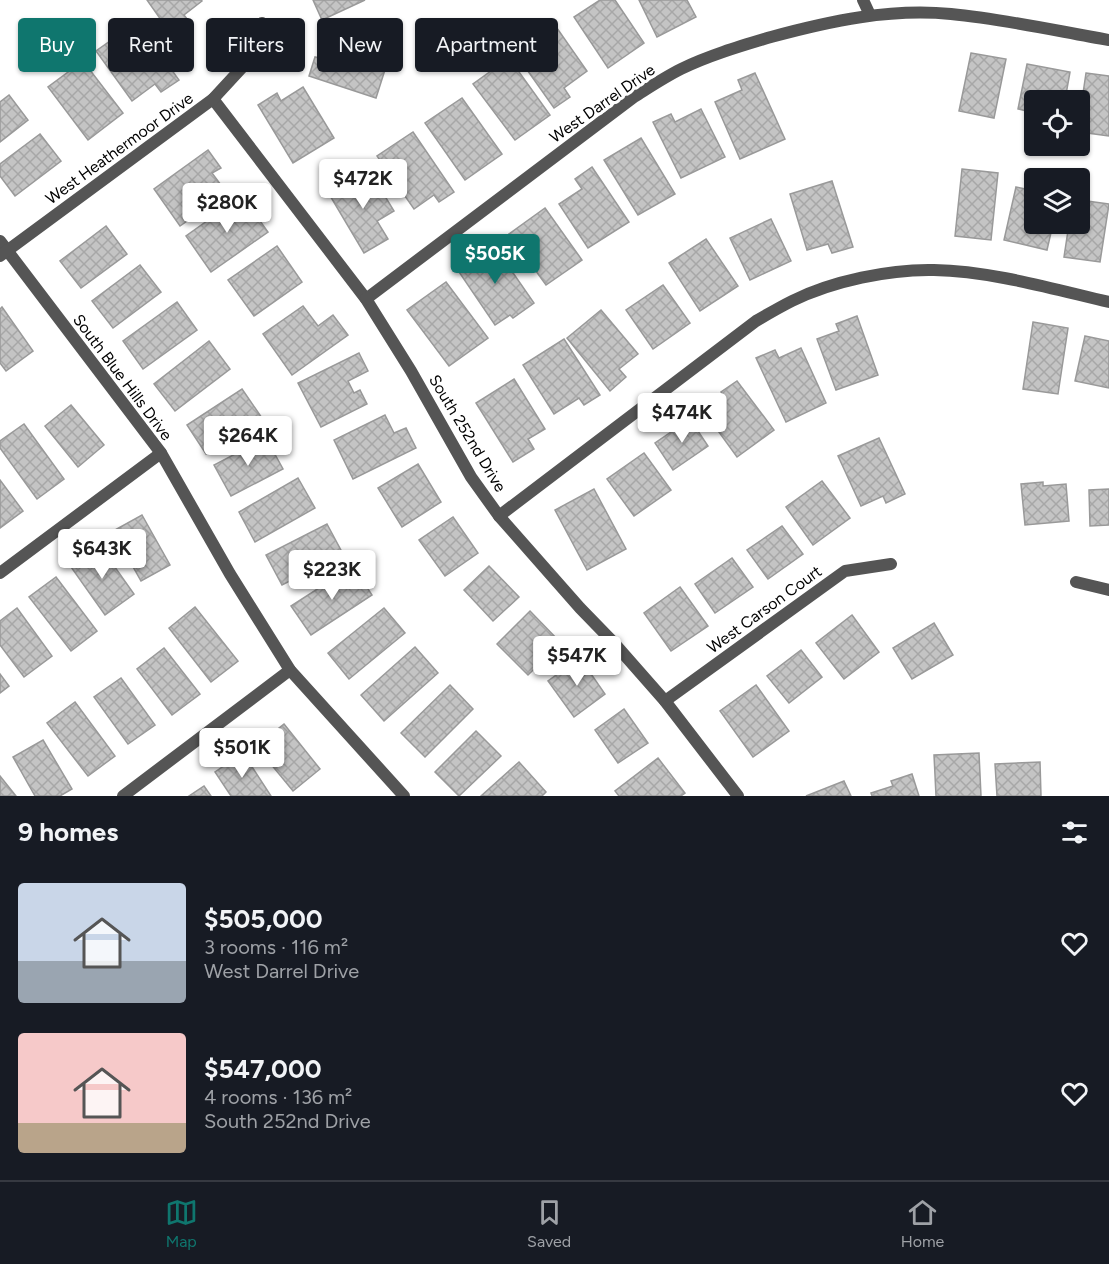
<!DOCTYPE html>
<meta charset="utf-8">
<style>
body{margin:0;font-family:Figtree,sans-serif;background:#242831;color:#f1f3f6;height:100vh;display:flex;flex-direction:column;font-size:22px;white-space:nowrap}
*{box-sizing:border-box;margin:0}
p{font-size:20px;color:#9ea1a6}
.icon{flex:none;width:33px;height:33px;fill:none;stroke:currentColor;stroke-width:2;stroke-linecap:round;stroke-linejoin:round}
.map{position:relative;height:796px;overflow:hidden}
.drawer{display:flex;flex-direction:column;background:#171b24;flex:1}
.drawer>*{flex:none}
.top-card{position:absolute;left:18px;top:18px;width:600px;height:54px;display:flex;gap:12px}
.fabs{position:absolute;left:1024px;top:90px;display:grid;gap:12px}
.fabs a{display:grid;place-items:center;width:66px;height:66px;border-radius:6px;background:#171b24;box-shadow:0 2px 4px #0004;font-size:30px}
.price{position:absolute;translate:-50% -51px;padding:0 14px;border-radius:6px;background:#fff;color:#222;font-size:20px;line-height:39px;filter:drop-shadow(0 2px 3px #0008)}
.price::after{content:'';position:absolute;left:50%;top:36px;width:18px;height:14px;margin-left:-9px;background:inherit;clip-path:polygon(0 0,100% 0,50% 100%)}
.price.current{background:#0f766e;color:#fff}
ul{padding:0;list-style:none}
li{display:flex;align-items:center;gap:18px;height:150px;padding:0 18px}
li span{display:grid;place-items:center;flex:none;width:168px;height:120px;border-radius:6px;color:#555}
li>.icon{margin-inline-start:auto}
span .icon{width:72px;height:72px;fill:#fffc;stroke-width:1}
li b{font-size:26px}
h2{display:flex;justify-content:space-between;align-items:center;height:72px;padding:0 18px;font-size:26px}
.chip{padding:0 21px;border-radius:6px;background:#171b24;box-shadow:0 2px 4px #0004;font-size:21px;line-height:54px}
.chip.current{background:#0f766e;color:#fff}
.tab-bar{display:flex;justify-content:space-around;align-items:center;height:84px;border-top:2px solid #363941;background:#171b24;font-size:16px;color:#9ea1a6}
.tab-bar a{display:grid;justify-items:center;gap:3px}
.tab-bar .current{color:#0f766e}
.map>svg:first-child{display:block}
.building{fill:url(#building-cross-hatch);stroke:#999;stroke-width:1.5}
.lines{fill:none;stroke-linecap:round;stroke-linejoin:round}
.street{stroke:#555;stroke-width:12}
.labels{text-anchor:middle;stroke-width:6;stroke-linejoin:round;paint-order:stroke}
.street-label{font-size:16px;fill:#000;stroke:#fff}
</style>
<div class="map">
<svg width="1109" height="796" viewBox="0 0 1109 796">
<defs>
<pattern id="building-cross-hatch" width="8" height="8" patternUnits="userSpaceOnUse" patternTransform="scale(1.5)"><rect width="8" height="8" fill="#c4c4c4"/><path d="M0 0l8 8M0 8l8-8" fill="none" stroke="#a7a7a7"/></pattern>
</defs>
<rect width="100%" height="100%" fill="#fff"/>
<g class="building">
<polygon points="147,0 201,0 202,1 184,15 191,24 173,37"/>
<polygon points="313,0 365,0 322,20"/>
<polygon points="600,0 615,0 644,43 608,68 574,17"/>
<polygon points="639,0 687,0 696,17 657,37"/>
<polygon points="552,21 587,71 564,88 570,97 554,108 506,40 517,32 523,41"/>
<polygon points="137,22 179,80 161,92 155,84 132,101 96,51"/>
<polygon points="333,33 391,51 376,98 309,76 315,57 324,59"/>
<polygon points="971,53 1006,59 994,118 959,111"/>
<polygon points="509,58 550,115 515,140 473,84"/>
<polygon points="83,61 123,113 88,140 48,87"/>
<polygon points="1027,64 1070,72 1065,100 1035,100 1035,113 1018,109"/>
<polygon points="755,73 785,139 740,159 715,102 742,90 738,80"/>
<polygon points="1086,73 1109,76 1109,136 1080,132 1080,114"/>
<polygon points="303,87 334,138 293,163 258,105 277,93 281,101"/>
<polygon points="9,95 28,120 0,142 0,102"/>
<polygon points="462,98 502,154 465,180 425,123"/>
<polygon points="701,109 725,157 681,178 653,122 671,114 675,122"/>
<polygon points="413,132 454,192 439,202 434,195 414,209 377,156"/>
<polygon points="40,134 61,161 15,196 0,176 0,164"/>
<polygon points="641,138 675,194 638,215 604,160"/>
<polygon points="208,150 221,168 212,173 227,193 180,226 154,189"/>
<polygon points="592,167 629,222 588,248 559,204 582,189 575,179"/>
<polygon points="962,169 998,173 991,240 955,236"/>
<polygon points="369,170 394,211 377,221 388,239 364,253 329,194"/>
<polygon points="832,181 853,247 832,253 828,244 807,250 790,194"/>
<polygon points="1016,187 1035,191 1035,224 1053,224 1047,250 1004,240"/>
<polygon points="242,196 268,232 211,272 186,236"/>
<polygon points="1080,200 1109,204 1100,262 1064,257 1069,224 1080,224"/>
<polygon points="545,208 582,260 546,285 509,234"/>
<polygon points="771,219 791,261 750,280 730,238"/>
<polygon points="106,226 127,254 81,288 60,261"/>
<polygon points="706,239 738,286 700,311 669,263"/>
<polygon points="493,244 534,303 513,318 510,315 495,325 457,269"/>
<polygon points="277,246 302,282 254,316 228,280"/>
<polygon points="140,265 161,292 113,328 92,301"/>
<polygon points="446,282 488,338 449,366 407,310"/>
<polygon points="663,285 690,323 653,349 626,310"/>
<polygon points="177,302 197,330 143,369 123,341"/>
<polygon points="303,306 318,326 333,315 348,335 292,375 263,334"/>
<polygon points="2,307 33,351 6,371 0,363 0,309"/>
<polygon points="601,310 638,354 619,369 626,377 610,391 567,338"/>
<polygon points="857,316 878,375 836,390 817,339 839,331 836,324"/>
<polygon points="1033,322 1068,328 1058,394 1023,389"/>
<polygon points="1085,336 1109,341 1109,388 1075,381"/>
<polygon points="564,339 600,395 584,405 579,398 554,414 523,365"/>
<polygon points="209,341 230,369 175,411 154,384"/>
<polygon points="801,348 826,403 786,422 756,358 775,350 779,358"/>
<polygon points="359,353 368,371 348,381 354,393 360,390 367,404 321,427 298,383"/>
<polygon points="514,379 545,429 528,439 534,449 513,462 476,403"/>
<polygon points="737,381 774,430 737,457 705,413 725,398 721,392"/>
<polygon points="242,389 262,418 206,454 187,425"/>
<polygon points="71,405 104,445 78,467 45,426"/>
<polygon points="385,415 394,433 406,428 416,448 353,479 334,440"/>
<polygon points="690,419 708,446 673,470 655,443"/>
<polygon points="24,424 64,479 37,499 0,448 0,441"/>
<polygon points="266,438 283,469 231,496 214,465"/>
<polygon points="879,438 905,494 886,503 883,496 861,506 838,456"/>
<polygon points="644,453 671,490 634,516 607,479"/>
<polygon points="418,464 441,502 402,527 378,488"/>
<polygon points="298,478 315,508 255,542 239,512"/>
<polygon points="0,480 23,511 0,528"/>
<polygon points="822,481 850,518 813,545 786,507"/>
<polygon points="1043,482 1043,486 1066,484 1069,521 1025,525 1021,484"/>
<polygon points="594,489 626,549 587,570 555,510"/>
<polygon points="1109,489 1109,525 1090,526 1089,490"/>
<polygon points="142,515 170,565 141,581 113,531"/>
<polygon points="453,517 478,553 445,576 419,540"/>
<polygon points="327,524 343,554 282,585 266,555"/>
<polygon points="782,526 803,554 768,579 747,550"/>
<polygon points="100,546 134,594 105,615 71,567"/>
<polygon points="732,558 753,587 715,613 695,584"/>
<polygon points="353,566 372,595 311,635 291,606"/>
<polygon points="489,566 519,597 493,621 464,590"/>
<polygon points="56,577 97,631 71,651 29,597"/>
<polygon points="680,587 708,626 671,651 644,613"/>
<polygon points="195,607 238,661 211,682 169,628"/>
<polygon points="17,608 52,656 24,677 0,645 0,621"/>
<polygon points="384,608 405,633 349,679 328,653"/>
<polygon points="530,611 561,643 528,675 497,644"/>
<polygon points="852,615 879,652 844,679 816,643"/>
<polygon points="934,623 953,655 912,679 893,648"/>
<polygon points="415,647 438,673 384,721 361,695"/>
<polygon points="164,648 200,694 172,715 137,669"/>
<polygon points="801,650 822,677 789,703 767,676"/>
<polygon points="580,658 605,694 574,717 548,681"/>
<polygon points="0,674 9,686 0,693"/>
<polygon points="121,678 155,725 128,744 94,697"/>
<polygon points="450,685 473,709 425,757 401,733"/>
<polygon points="756,685 789,731 753,757 720,711"/>
<polygon points="75,702 115,756 88,776 47,723"/>
<polygon points="624,709 648,743 618,763 595,730"/>
<polygon points="284,724 320,769 293,791 256,746"/>
<polygon points="476,731 501,756 459,796 435,772"/>
<polygon points="43,740 72,789 60,796 35,796 13,757"/>
<polygon points="243,753 271,796 231,796 215,772"/>
<polygon points="979,753 981,796 936,796 934,755"/>
<polygon points="658,758 685,793 681,796 619,796 615,791"/>
<polygon points="519,762 546,792 542,796 481,796"/>
<polygon points="1040,762 1041,796 997,796 995,764"/>
<polygon points="912,774 919,796 872,796 871,793 893,786 891,781"/>
<polygon points="0,776 16,796 0,796"/>
<polygon points="844,781 851,796 806,796"/>
<polygon points="204,786 211,796 189,796"/>
</g>
<g class="lines">
<g class="street">
<polyline points="863,0 870,15"/>
<polyline points="213,99 366,299 411,371 471,477 499,516 580,608 614,643 665,701 738,796"/>
<polyline points="0,241 161,453 230,574 290,670 404,796"/>
<polyline points="0,256 213,99 249,60 262,23"/>
<path d="M366,299l268,-202c16,-10 31,-20 47,-28 29,-14 60,-23 90,-32 59,-16 119,-29 180,-23 53,5 106,17 158,26"/>
<path d="M499,516l257,-195c12,-7 24,-14 36,-20 40,-20 98,-32 142,-31 57,1 119,19 175,32"/>
<polyline points="0,573 161,453"/>
<polyline points="1076,582 1109,590"/>
<polyline points="665,701 845,571 891,564"/>
<polyline points="123,796 290,670"/>
</g>
</g>
<g class="labels">
<g class="street-label">
<text transform="translate(602 103) rotate(-35)" y="6">West Darrel Drive</text>
<text transform="translate(119 148) rotate(-36)" y="6">West Heathermoor Drive</text>
<text transform="translate(123 377) rotate(53)" y="6">South Blue Hills Drive</text>
<text transform="translate(468 433) rotate(59)" y="6">South 252nd Drive</text>
<text transform="translate(764 609) rotate(-36)" y="6">West Carson Court</text>
</g>
</g>
</svg>
<div class="fabs">
<a><svg class="icon" aria-label="locate" viewBox="0 0 24 24"><circle cx="12" cy="12" r="6"/><path d="M12 2v4M12 18v4M2 12h4M18 12h4"/></svg></a>
<a><svg class="icon" aria-label="layers" viewBox="0 0 24 24"><path d="M12 4l9 5-9 5-9-5zM3 14l9 5 9-5"/></svg></a>
</div>
<b class="price" style="left:363px;top:210px">$472K</b>
<b class="price" style="left:227px;top:234px">$280K</b>
<b class="price current" style="left:495px;top:285px">$505K</b>
<b class="price" style="left:682px;top:444px">$474K</b>
<b class="price" style="left:248px;top:467px">$264K</b>
<b class="price" style="left:102px;top:580px">$643K</b>
<b class="price" style="left:332px;top:601px">$223K</b>
<b class="price" style="left:577px;top:687px">$547K</b>
<b class="price" style="left:242px;top:779px">$501K</b>
<div class="top-card">
<a class="chip current">Buy</a>
<a class="chip">Rent</a>
<a class="chip">Filters</a>
<a class="chip">New</a>
<a class="chip">Apartment</a>
</div>
</div>
<section class="drawer">
<h2>9 homes<svg class="icon" aria-label="filters" viewBox="0 0 24 24"><path d="M4 7h16M4 17h16"/><circle cx="9" cy="7" r="2"/><circle cx="15" cy="17" r="2"/></svg></h2>
<ul>
<li><span style="background:linear-gradient(#c9d6e8 65%,#9aa5b1 0)"><svg class="icon" aria-label="home" viewBox="0 0 24 24"><path d="M3 11l9-7 9 7M6 9v11h12V9"/></svg></span><div><b>$505,000</b><p>3 rooms · 116 m²</p><p>West Darrel Drive</p></div><svg class="icon" aria-label="heart" viewBox="0 0 24 24"><path d="M12 20l-8-8c-3-5 5-10 8-4 3-6 11-1 8 4z"/></svg></li>
<li><span style="background:linear-gradient(#f6c9c9 75%,#b9a48a 0)"><svg class="icon" aria-label="home" viewBox="0 0 24 24"><path d="M3 11l9-7 9 7M6 9v11h12V9"/></svg></span><div><b>$547,000</b><p>4 rooms · 136 m²</p><p>South 252nd Drive</p></div><svg class="icon" aria-label="heart" viewBox="0 0 24 24"><path d="M12 20l-8-8c-3-5 5-10 8-4 3-6 11-1 8 4z"/></svg></li>
</ul>
</section>
<nav class="tab-bar">
<a class="current"><svg class="icon" aria-label="map" viewBox="0 0 24 24"><path d="M3 6l6-2 6 2 6-2v14l-6 2-6-2-6 2zM9 4v14M15 6v14"/></svg>Map</a>
<a><svg class="icon" aria-label="saved" viewBox="0 0 24 24"><path d="M7 4h10v16l-5-4-5 4z"/></svg>Saved</a>
<a><svg class="icon" aria-label="home" viewBox="0 0 24 24"><path d="M3 11l9-7 9 7M6 9v11h12V9"/></svg>Home</a>
</nav>
